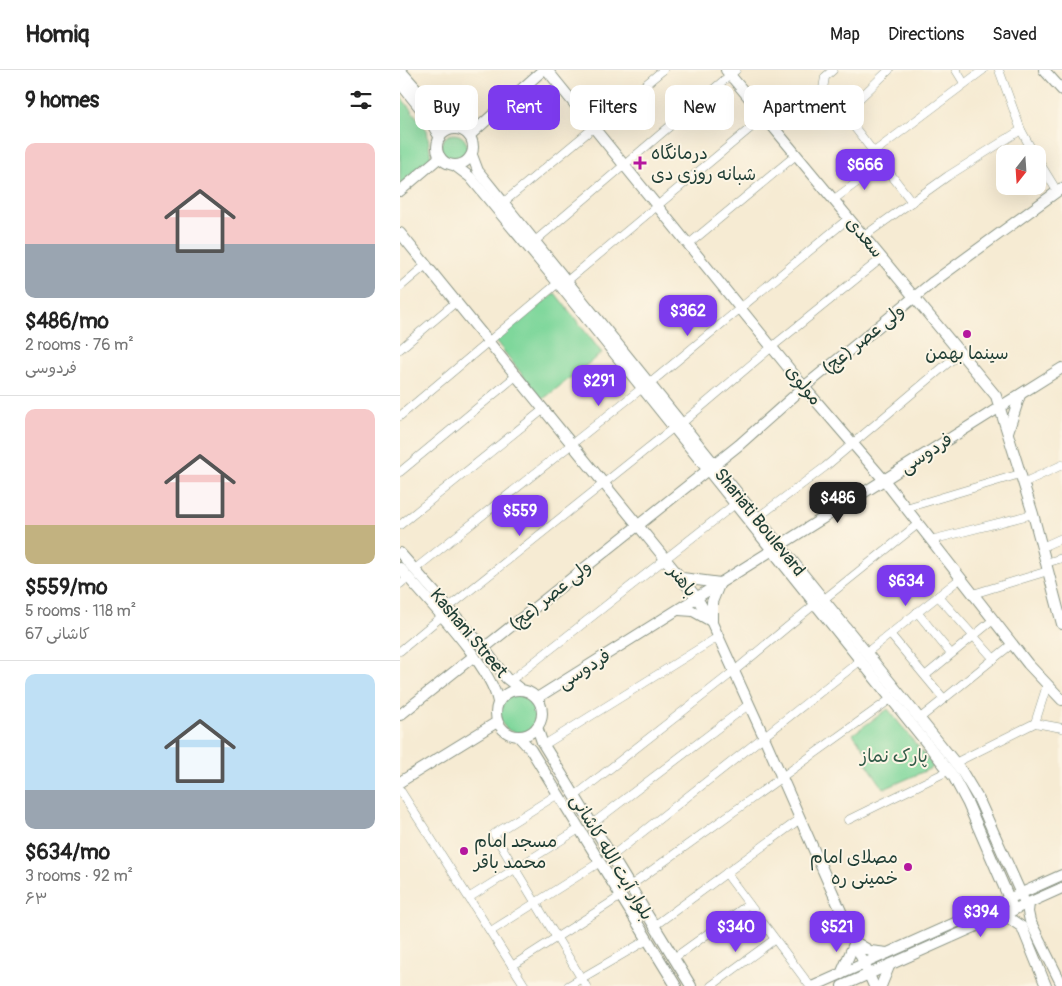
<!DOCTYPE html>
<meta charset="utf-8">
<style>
body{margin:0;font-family:Pangolin,"Playpen Sans Arabic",sans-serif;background:#f6f6f6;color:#222;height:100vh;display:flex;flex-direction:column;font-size:19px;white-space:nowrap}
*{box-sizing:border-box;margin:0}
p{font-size:16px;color:#767676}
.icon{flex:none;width:28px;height:28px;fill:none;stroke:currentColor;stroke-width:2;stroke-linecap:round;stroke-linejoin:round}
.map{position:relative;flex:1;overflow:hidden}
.panel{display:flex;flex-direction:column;background:#fff;width:400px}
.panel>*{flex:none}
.top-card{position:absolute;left:15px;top:15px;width:475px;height:45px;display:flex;gap:10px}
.needle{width:32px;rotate:197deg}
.controls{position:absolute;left:596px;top:75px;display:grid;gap:10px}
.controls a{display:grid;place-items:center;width:50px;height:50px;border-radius:10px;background:#fff;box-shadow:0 5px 20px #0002;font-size:25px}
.price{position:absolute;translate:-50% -42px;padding:0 11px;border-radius:10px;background:#7c3aed;color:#fff;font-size:16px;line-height:32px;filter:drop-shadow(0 1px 2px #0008)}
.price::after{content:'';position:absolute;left:50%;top:30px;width:15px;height:11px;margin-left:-8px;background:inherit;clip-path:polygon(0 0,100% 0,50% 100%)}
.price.current{background:#222;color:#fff}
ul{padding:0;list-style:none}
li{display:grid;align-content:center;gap:10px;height:265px;padding:0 25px}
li+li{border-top:1px solid #e0e0e0}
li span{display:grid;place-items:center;height:155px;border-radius:10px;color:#555}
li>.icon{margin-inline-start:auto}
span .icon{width:90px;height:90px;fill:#fffc;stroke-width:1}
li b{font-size:21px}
h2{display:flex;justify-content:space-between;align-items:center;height:60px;padding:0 25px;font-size:21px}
.tag{padding:0 18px;border-radius:10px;background:#fff;box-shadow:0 5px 20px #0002;font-size:18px;line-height:45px}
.tag.current{background:#7c3aed;color:#fff}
header{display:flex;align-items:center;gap:30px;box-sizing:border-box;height:70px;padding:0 25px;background:#fff;border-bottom:1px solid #e0e0e0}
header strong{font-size:24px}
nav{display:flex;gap:28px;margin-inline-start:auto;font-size:18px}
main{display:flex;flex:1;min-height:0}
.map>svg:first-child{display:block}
.green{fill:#7fd79b;stroke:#4f8a68}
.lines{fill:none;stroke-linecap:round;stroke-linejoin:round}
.minor-casing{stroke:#8a9484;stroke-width:9}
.major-casing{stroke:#8a9484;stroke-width:12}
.minor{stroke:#fff;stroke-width:8}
.major{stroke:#fff;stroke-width:10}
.poi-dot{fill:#b5179e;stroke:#fcf5e5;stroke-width:2}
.labels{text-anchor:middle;stroke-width:4;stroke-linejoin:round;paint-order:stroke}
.poi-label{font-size:18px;fill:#1f3d34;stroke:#fcf5e5;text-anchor:start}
.street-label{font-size:18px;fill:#1f3d34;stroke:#fcf5e5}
.park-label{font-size:18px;fill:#325c49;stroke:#fcf5e5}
</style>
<header>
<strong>Homiq</strong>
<nav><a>Map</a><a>Directions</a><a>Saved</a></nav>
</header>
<main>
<section class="panel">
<h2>9 homes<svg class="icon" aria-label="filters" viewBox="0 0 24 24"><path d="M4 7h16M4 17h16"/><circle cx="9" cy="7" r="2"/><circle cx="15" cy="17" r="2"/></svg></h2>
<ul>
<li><span style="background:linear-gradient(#f6c9c9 65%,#9aa5b1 0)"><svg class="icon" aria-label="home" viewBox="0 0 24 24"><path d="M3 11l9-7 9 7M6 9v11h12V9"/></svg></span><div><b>$486/mo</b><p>2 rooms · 76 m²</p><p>فردوسی</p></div></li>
<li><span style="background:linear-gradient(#f6c9c9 75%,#c2b280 0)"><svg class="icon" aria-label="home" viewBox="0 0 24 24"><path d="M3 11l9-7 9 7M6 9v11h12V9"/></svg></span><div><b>$559/mo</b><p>5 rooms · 118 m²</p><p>کاشانی 67</p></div></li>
<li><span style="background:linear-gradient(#bfe0f5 75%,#9aa5b1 0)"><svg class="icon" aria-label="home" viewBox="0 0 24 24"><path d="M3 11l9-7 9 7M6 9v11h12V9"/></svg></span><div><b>$634/mo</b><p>3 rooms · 92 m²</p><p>۶۳</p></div></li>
</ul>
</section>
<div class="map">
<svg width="662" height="916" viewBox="0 0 662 916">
<rect width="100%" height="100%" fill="#fcf5e5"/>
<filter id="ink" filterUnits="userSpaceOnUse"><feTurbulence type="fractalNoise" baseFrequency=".02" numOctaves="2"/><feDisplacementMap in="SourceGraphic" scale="10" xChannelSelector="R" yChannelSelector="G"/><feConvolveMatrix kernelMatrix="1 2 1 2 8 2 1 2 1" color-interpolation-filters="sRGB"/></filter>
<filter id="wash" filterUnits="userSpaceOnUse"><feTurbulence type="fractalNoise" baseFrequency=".0096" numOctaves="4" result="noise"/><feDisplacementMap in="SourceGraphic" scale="20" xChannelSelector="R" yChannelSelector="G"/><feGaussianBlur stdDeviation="1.12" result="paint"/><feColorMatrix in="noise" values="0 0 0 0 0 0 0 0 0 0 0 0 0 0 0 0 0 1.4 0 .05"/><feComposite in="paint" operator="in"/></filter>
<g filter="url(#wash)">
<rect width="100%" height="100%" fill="#f6ebd3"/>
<g class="green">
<polygon points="0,26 27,60 31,89 0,115"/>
<circle cx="54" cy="77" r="13"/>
<polygon points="155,223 202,283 142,330 95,270"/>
<circle cx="119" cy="643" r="20"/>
<polygon points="488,639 534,697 484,719 465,691 470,687 453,664"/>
</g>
</g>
<g filter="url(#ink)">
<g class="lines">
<defs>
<g id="minor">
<polyline points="556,0 564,13"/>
<polyline points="599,0 621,60 634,84"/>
<polyline points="459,29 489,0"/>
<polyline points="428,53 445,50 452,54 512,132"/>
<polyline points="372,56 423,19 425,7 433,0"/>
<polyline points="474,82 583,0"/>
<polyline points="638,90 657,121"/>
<polyline points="433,130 483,93"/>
<polyline points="104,132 263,0"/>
<polyline points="464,166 548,106 621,60"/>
<polyline points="135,171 336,0"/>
<polyline points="290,173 396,85"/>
<polyline points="167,211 365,46"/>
<polyline points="0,217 27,194"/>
<polyline points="0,279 57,231"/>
<polyline points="249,314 449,148"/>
<polyline points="0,346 158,213"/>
<polyline points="281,354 373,276 482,188"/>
<polyline points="0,402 117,305"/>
<polyline points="623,413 662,395"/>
<polyline points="506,438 620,404"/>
<polyline points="357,448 425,397 561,282"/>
<polyline points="0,455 144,339"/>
<polyline points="531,470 633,444"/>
<polyline points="642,477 662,468"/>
<polyline points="646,493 662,488"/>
<polyline points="15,499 241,319"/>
<polyline points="0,514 8,507"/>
<polyline points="573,524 648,501"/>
<polyline points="538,526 594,589"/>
<polyline points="423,530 518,454"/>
<polyline points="48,538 273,358"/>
<polyline points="517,542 551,584"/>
<polyline points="490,564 544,629"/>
<polyline points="0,581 41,547"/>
<polyline points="466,583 561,508"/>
<polyline points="526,605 593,550"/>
<polyline points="110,611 335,434"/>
<polyline points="519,649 612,574"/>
<polyline points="635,653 647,615"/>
<polyline points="144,675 318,567"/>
<polyline points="555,693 635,653 662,658"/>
<polyline points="0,720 125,916"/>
<polyline points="158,724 94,764 186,916"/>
<polyline points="175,726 333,602 415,534"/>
<polyline points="448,750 548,701"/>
<polyline points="192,754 348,635"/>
<polyline points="212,786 461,590"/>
<polyline points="326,803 410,916"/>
<polyline points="230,816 492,628"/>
<polyline points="70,827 179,759"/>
<polyline points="254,856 400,749"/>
<polyline points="91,861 200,792"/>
<polyline points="274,888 349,834"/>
<polyline points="112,896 221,826"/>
<polyline points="168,916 247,870"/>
<polyline points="311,916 375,869"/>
</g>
<g id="major">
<polyline points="0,0 52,59"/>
<polyline points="147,0 404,317 484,410 628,594 662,630"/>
<polyline points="326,0 596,326 633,444 662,554"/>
<polyline points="644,0 662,20"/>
<polyline points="0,13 29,49 40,68"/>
<circle cx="55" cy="77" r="18"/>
<polyline points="69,66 143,0"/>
<polyline points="72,85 78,101 561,700 579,730 626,835"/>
<polyline points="54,95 70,107 158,213 553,706 568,734 614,840"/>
<polyline points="0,121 40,87"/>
<polyline points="0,163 297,528 312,553 364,667 474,916"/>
<polyline points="608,362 620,325"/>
<polyline points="0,483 84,578 106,608 120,619"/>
<path d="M0,498c26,31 91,97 98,134"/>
<polyline points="282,508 320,513"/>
<polyline points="279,540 293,541 309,550"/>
<polyline points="312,551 312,532 319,515"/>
<polyline points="84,578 339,375 404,317 533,212 662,118"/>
<circle cx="119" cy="643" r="23"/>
<polyline points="137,628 662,298"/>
<polyline points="0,645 74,586"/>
<polyline points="137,657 142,672 291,916"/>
<polyline points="118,666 131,680 276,916"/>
<polyline points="0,712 97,652"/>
<polyline points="629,833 628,842 630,851 662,915"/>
<polyline points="603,844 622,857 646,916"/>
<polyline points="455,872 470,881 487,883"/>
<polyline points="441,904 455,872"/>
<polyline points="414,916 662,805"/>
<polyline points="442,916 662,818"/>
<polyline points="481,916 490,894"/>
</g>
</defs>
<use href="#minor" class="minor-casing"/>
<use href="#major" class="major-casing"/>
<use href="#minor" class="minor"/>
<use href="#major" class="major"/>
</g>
</g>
<g class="poi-dot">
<path d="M237.5 85.5h5v5h5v5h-5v5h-5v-5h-5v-5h5z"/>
<circle cx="567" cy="264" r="5"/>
<circle cx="64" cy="781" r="5"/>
<circle cx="508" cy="797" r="5"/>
</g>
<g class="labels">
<g class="poi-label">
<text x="251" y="89">درمانگاه<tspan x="251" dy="21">شبانه روزی دی</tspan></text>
<text x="567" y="289" text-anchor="middle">سینما بهمن</text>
<text x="74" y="777">مسجد امام<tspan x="74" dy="21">محمد باقر</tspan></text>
<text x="498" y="793" text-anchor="end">مصلای امام<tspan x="498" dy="21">خمینی ره</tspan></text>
</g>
<g class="street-label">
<text transform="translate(465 167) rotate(50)" y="6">سعدی</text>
<text transform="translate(463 269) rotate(-39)" y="6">ولی عصر (عج)</text>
<text transform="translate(404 315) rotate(51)" y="6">مولوی</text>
<text transform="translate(526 383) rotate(-33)" y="6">فردوسی</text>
<text transform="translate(360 452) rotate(51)" y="6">Shariati Boulevard</text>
<text transform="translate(283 511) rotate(52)" y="6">باهنر</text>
<text transform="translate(150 525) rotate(-39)" y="6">ولی عصر (عج)</text>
<text transform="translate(69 563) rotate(50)" y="6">Kashani Street</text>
<text transform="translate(184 599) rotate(-32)" y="6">فردوسی</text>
<text transform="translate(212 787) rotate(59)" y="6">بلوار آیت الله کاشانی</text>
</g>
<g class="park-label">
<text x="494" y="692">پارک نماز</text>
</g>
</g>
</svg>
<div class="controls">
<a><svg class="needle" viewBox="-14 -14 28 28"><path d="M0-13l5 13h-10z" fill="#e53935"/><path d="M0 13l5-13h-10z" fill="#767676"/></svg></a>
</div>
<b class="price" style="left:465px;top:121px">$666</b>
<b class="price" style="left:288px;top:267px">$362</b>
<b class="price" style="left:199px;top:337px">$291</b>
<b class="price current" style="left:438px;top:454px">$486</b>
<b class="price" style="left:120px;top:467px">$559</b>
<b class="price" style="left:506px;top:537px">$634</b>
<b class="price" style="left:581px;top:868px">$394</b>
<b class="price" style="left:336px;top:883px">$340</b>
<b class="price" style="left:437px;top:883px">$521</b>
<div class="top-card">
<a class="tag">Buy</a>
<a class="tag current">Rent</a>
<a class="tag">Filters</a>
<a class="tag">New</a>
<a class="tag">Apartment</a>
</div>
</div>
</main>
